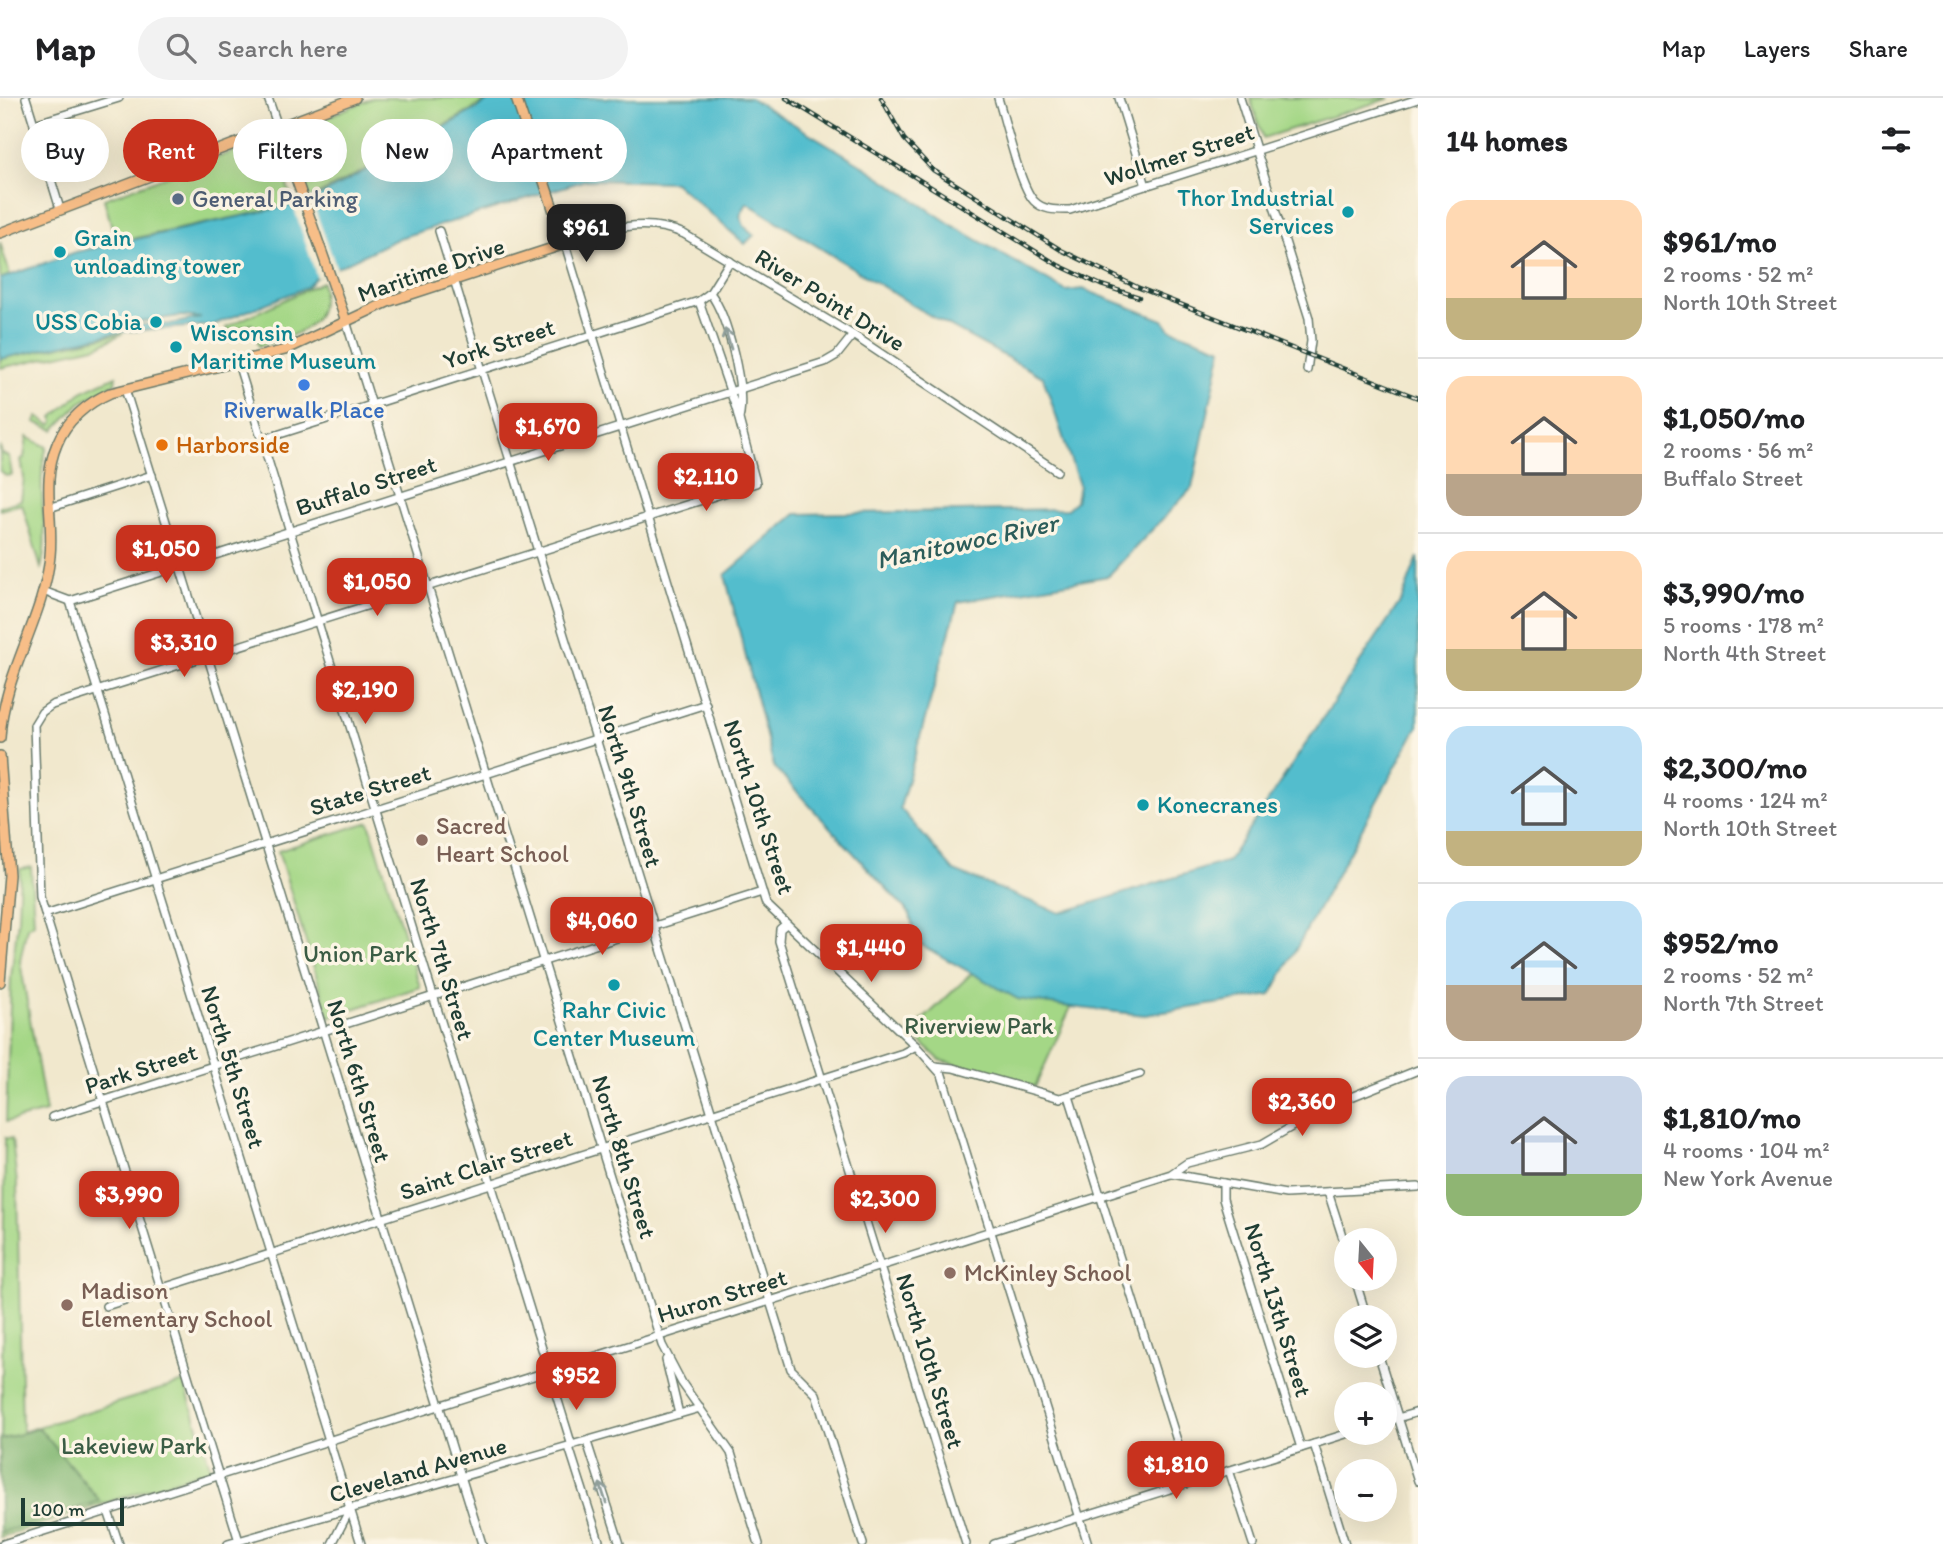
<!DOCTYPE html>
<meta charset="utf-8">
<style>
body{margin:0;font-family:Itim,sans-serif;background:#f2f2f2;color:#202124;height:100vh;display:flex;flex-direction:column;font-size:26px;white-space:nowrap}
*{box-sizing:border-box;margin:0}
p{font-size:23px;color:#757577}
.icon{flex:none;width:38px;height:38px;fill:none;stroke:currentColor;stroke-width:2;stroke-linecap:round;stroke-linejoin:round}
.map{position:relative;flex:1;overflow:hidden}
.sheet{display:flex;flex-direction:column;background:#fff;width:525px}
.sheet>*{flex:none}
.hud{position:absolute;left:21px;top:21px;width:665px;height:63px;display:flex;gap:14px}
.needle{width:46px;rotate:162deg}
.buttons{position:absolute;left:1334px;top:1130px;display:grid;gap:14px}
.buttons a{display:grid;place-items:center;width:63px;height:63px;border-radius:50%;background:#fff;box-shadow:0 7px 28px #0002;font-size:35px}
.scale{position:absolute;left:21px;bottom:18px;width:103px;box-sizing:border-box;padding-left:7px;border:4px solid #1f3d34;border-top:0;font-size:19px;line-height:24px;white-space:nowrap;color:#1f3d34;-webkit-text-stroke:5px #fcf5e5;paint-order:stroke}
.price{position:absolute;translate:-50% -60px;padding:0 16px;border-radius:14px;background:#c8321e;color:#fff;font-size:23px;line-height:46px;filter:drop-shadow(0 2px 4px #0008)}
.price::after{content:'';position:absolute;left:50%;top:42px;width:21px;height:16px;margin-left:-10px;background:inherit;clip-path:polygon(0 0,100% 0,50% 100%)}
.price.on{background:#222;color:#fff}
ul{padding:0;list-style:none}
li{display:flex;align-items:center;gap:21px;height:175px;padding:0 28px}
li+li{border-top:2px solid #e0e0e0}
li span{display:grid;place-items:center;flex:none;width:196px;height:140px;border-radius:21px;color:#555}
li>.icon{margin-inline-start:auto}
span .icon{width:84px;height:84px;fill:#fffc;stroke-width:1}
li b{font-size:30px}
h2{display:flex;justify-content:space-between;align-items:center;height:84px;padding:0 28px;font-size:30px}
.pill{padding:0 24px;border-radius:32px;background:#fff;box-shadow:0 7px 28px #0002;font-size:24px;line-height:63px}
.pill.on{background:#c8321e;color:#fff}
header{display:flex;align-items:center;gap:42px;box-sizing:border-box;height:98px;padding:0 35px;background:#fff;border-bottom:2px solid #e0e0e0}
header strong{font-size:33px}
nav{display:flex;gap:38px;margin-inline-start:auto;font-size:24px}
.search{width:490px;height:63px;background:#f2f2f2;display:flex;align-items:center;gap:18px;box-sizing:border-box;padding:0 24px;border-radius:38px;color:#757577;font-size:26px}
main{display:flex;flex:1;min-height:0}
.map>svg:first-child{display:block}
.green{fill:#a4d786;stroke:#628a5d;stroke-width:2}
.forest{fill:#83b873;stroke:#517a54;stroke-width:2}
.water{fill:#52bdcd;stroke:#387d80;stroke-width:2;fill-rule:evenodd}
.pier{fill:#f1e8cd}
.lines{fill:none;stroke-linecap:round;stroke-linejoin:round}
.minor-casing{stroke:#68796a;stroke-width:10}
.major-casing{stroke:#68796a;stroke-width:12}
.minor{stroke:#fff;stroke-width:7}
.major{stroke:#f7be88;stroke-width:9}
.rail-casing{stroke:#1f3d34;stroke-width:4.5}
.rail{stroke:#fcf5e5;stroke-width:2;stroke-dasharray:5;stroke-linecap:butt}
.oneway{stroke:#8f9e9a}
.service-dot{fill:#5c6f8a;stroke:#fcf5e5;stroke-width:2.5}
.culture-dot{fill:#0f9aa8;stroke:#fcf5e5;stroke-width:2.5}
.shop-dot{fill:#3f7fe0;stroke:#fcf5e5;stroke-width:2.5}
.food-dot{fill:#e8710a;stroke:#fcf5e5;stroke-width:2.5}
.education-dot{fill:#8d6e63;stroke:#fcf5e5;stroke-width:2.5}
.labels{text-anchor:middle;stroke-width:7;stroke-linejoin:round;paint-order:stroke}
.street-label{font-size:24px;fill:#1f3d34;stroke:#fcf5e5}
.culture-label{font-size:24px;fill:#0d838f;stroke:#fcf5e5;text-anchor:start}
.service-label{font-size:24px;fill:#4e5e75;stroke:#fcf5e5;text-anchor:start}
.shop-label{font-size:24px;fill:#366cbe;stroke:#fcf5e5}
.food-label{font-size:24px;fill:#c56008;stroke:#fcf5e5;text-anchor:start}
.education-label{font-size:24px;fill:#785e54;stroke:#fcf5e5;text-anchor:start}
.park-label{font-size:24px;fill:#3a5c44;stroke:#fcf5e5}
.water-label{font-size:26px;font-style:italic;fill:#2c5d5a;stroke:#fcf5e5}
</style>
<header>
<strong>Map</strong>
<div class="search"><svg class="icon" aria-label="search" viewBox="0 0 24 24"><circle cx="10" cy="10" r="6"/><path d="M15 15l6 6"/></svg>Search here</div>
<nav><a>Map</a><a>Layers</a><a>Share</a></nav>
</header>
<main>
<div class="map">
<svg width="1418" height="1446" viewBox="0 0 1418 1446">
<rect width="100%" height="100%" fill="#fcf5e5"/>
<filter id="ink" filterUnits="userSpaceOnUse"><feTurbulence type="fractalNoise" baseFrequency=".0143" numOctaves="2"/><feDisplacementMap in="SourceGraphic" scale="14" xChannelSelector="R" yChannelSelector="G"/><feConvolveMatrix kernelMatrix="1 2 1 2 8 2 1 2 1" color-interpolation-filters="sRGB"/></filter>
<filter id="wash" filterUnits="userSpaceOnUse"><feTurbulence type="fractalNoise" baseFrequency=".00686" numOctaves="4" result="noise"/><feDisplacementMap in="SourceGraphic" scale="28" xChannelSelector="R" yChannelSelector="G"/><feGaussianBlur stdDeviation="1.57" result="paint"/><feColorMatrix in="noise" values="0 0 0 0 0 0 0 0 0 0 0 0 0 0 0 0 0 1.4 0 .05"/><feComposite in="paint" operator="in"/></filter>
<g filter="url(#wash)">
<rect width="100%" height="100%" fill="#f1e8cd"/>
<g class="green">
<polygon points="373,0 491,0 390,59 309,101 303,84 334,72 319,22"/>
<polygon points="1250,0 1390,0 1263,40"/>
<polygon points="273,39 293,107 116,144 104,101"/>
<polygon points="0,144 10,177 0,181"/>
<path d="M322,184c6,47 -26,53 -63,64l-7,-22 -22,6 1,6 -3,-1 -2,-8z"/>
<polygon points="123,235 99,248 0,270 0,261"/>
<polygon points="116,278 115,285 80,305 54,332 35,324 38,319 51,327 54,324 53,319 83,293"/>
<path d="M27,339l20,10c-14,41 5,81 -6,121l-19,-64 -22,6v-3l21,-7 3,-22 -3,-19 3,-1z"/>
<polygon points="0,348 2,356 9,359 12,377 6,378 0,373"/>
<polygon points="369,724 420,889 329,919 278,753"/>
<polygon points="31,769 34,825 27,829 20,863 46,1014 6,1024 11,879 18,821 20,771"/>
<polygon points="972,875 1018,901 1071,909 1035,989 940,962 910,934"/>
<polygon points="5,1040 12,1041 17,1085 22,1334 184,1284 211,1371 0,1439"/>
</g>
<polygon class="forest" points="39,1330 100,1403 0,1435 0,1342"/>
<path class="water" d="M491,0h259l109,65 96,64 111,64 17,-2 80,31 7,9 52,19 -30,140 -84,88 -150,26 -58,206 54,63 106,42 168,-52 174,-262 16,-42v169l-147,269 -126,20 -74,-8 -53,-8 -102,-57 -6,-28 -136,-147 -49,-192 71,-61 271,-5 9,-8 3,-16 -36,-108 -114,-62 -182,-112 -7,13 4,10 10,9 -9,9 -71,-62 -88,-2 -187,58 -84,40 -8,9 -94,38 -94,7 -119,27v-80l76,-27 217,-47 28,-10 157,-87zM180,218l21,2 -31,6 -58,2z"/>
<polygon class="pier" points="310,98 337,171 317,180 292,104"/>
</g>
<g filter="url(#ink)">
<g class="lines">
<defs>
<g id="minor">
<polyline points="26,0 60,111"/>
<polyline points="268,0 278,29"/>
<path d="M998,0c7,22 22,89 36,103 10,10 23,9 36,9l348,-111"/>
<polyline points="1119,0 1146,88"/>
<polyline points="1240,0 1309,220 1311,243 1307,272"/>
<polyline points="34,26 119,0"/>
<polyline points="439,133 791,1271 816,1296 863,1446"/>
<path d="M710,195c18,22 36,98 29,125"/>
<polyline points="346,223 662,1247 682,1285 731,1355 759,1446"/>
<polyline points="238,265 572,1348"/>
<polyline points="125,291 482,1446"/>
<polyline points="261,342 699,203 710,195 730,163"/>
<path d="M1057,373l-204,-136 -169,-101c-41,-18 -79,-4 -119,10l201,660 150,142 26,29 146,469"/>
<polyline points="49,410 152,377"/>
<polyline points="43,493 70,503 825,264 837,257 853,237"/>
<polyline points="70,503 361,1446"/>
<polyline points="45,816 706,606"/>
<polyline points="786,826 780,831 779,843 966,1446"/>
<polyline points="935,968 953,970 1060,1000 1140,976"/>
<polyline points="1069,998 1190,1384"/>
<polyline points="52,1019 762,794"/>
<polyline points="1172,1076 1286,1096 1418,1089"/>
<polyline points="1223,1085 1223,1101 1301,1350"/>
<polyline points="1328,1094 1346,1150"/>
<polyline points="1355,1181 1367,1220"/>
<polyline points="106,1208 903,955 916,948"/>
<polyline points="1379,1258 1418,1383"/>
<polyline points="666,1262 679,1316"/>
<polyline points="1384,1324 1418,1314"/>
<polyline points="587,1344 620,1446"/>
<polyline points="1314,1346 1345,1446"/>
<polyline points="569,1349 600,1446"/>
<polyline points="1229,1372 1253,1446"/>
<polyline points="108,1413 119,1446"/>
<polyline points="239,1443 40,799 34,627 42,614 52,607 756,385 736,310 699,203"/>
<polyline points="3,1446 1171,1076 1187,1065 1262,1046 1326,1009 1418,972"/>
<polyline points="228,1446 700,1310"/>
<polyline points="332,1446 350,1411"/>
<polyline points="994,1446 1349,1335"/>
</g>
<g id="major">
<polyline points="278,29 346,223"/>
<polyline points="0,135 355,0"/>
<path d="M0,640c3,-64 44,-119 50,-182 4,-38 -9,-75 7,-112 9,-23 30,-41 53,-51l175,-43 105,-49 175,-57 -49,-146"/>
<polyline points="0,658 9,777 0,884"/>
</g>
</defs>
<use href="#minor" class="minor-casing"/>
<use href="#major" class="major-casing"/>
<use href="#minor" class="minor"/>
<use href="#major" class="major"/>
<defs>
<g id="rail">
<polyline points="786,0 1058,167 1101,187 1139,199"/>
<polyline points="881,0 904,41 933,72 1061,152 1137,189 1418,300"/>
</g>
</defs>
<use href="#rail" class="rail-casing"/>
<use href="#rail" class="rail"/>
</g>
<defs><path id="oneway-shaft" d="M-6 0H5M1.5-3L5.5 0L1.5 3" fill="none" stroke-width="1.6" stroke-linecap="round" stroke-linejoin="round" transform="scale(1.75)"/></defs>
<g class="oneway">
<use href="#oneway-shaft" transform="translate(728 241) rotate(-107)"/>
<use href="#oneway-shaft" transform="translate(603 1395) rotate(-108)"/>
</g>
</g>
<circle class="service-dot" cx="178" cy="101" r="7"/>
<g class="culture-dot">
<circle cx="1348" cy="114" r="7"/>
<circle cx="60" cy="154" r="7"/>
<circle cx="156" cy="224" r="7"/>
<circle cx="176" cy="249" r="7"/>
<circle cx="1143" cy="707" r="7"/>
<circle cx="614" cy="887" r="7"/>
</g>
<circle class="shop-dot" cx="304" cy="287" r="7"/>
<circle class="food-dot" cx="162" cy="347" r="7"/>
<g class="education-dot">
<circle cx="422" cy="742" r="7"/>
<circle cx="950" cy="1175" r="7"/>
<circle cx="67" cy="1207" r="7"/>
</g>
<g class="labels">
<g class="street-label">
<text transform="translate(1179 57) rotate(-18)" y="8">Wollmer Street</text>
<text transform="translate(431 172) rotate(-19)" y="8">Maritime Drive</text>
<text transform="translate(830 202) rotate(32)" y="8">River Point Drive</text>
<text transform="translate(499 246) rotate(-18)" y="8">York Street</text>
<text transform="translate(366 388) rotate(-18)" y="8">Buffalo Street</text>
<text transform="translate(630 688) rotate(73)" y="8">North 9th Street</text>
<text transform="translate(370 692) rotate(-17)" y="8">State Street</text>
<text transform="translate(759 709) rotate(72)" y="8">North 10th Street</text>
<text transform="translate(442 861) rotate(73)" y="8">North 7th Street</text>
<text transform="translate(233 969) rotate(73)" y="8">North 5th Street</text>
<text transform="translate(141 971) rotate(-18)" y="8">Park Street</text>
<text transform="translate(359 983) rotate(73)" y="8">North 6th Street</text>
<text transform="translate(624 1059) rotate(73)" y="8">North 8th Street</text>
<text transform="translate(486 1067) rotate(-18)" y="8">Saint Clair Street</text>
<text transform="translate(722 1198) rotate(-17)" y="8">Huron Street</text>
<text transform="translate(1278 1212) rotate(73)" y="8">North 13th Street</text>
<text transform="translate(930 1263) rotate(73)" y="8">North 10th Street</text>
<text transform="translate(418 1372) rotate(-16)" y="8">Cleveland Avenue</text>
</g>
<g class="culture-label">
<text x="1334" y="108" text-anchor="end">Thor Industrial<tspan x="1334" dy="28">Services</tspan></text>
<text x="74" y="148">Grain<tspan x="74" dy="28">unloading tower</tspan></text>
<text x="142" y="232" text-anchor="end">USS Cobia</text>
<text x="190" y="243">Wisconsin<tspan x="190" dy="28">Maritime Museum</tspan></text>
<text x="1157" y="715">Konecranes</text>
<text x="614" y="920" text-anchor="middle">Rahr Civic<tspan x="614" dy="28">Center Museum</tspan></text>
</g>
<g class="service-label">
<text x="192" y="109">General Parking</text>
</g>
<g class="shop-label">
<text x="304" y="320">Riverwalk Place</text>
</g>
<g class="food-label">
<text x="176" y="355">Harborside</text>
</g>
<g class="education-label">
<text x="436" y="736">Sacred<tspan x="436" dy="28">Heart School</tspan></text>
<text x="964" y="1183">McKinley School</text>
<text x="81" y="1201">Madison<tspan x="81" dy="28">Elementary School</tspan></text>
</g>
<g class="park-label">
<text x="360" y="864">Union Park</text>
<text x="979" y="936">Riverview Park</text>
<text x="134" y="1356">Lakeview Park</text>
</g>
<g class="water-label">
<text transform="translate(967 443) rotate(-12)" y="9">Manitowoc River</text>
</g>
</g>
</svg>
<div class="buttons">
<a><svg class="needle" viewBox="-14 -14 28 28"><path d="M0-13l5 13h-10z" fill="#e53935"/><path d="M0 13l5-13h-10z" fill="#757577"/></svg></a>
<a><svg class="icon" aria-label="layers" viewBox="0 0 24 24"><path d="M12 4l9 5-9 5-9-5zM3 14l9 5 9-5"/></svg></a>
<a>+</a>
<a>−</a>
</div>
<div class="scale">100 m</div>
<b class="price on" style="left:586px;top:166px">$961</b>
<b class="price" style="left:548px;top:365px">$1,670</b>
<b class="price" style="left:706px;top:415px">$2,110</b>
<b class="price" style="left:166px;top:487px">$1,050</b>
<b class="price" style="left:377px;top:520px">$1,050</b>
<b class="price" style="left:184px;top:581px">$3,310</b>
<b class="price" style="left:365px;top:628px">$2,190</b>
<b class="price" style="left:602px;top:859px">$4,060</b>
<b class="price" style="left:871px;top:886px">$1,440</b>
<b class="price" style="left:1302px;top:1040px">$2,360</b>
<b class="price" style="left:129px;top:1133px">$3,990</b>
<b class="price" style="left:885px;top:1137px">$2,300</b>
<b class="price" style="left:576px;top:1314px">$952</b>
<b class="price" style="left:1176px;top:1403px">$1,810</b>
<div class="hud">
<a class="pill">Buy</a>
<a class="pill on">Rent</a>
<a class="pill">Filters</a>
<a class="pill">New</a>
<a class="pill">Apartment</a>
</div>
</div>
<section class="sheet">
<h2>14 homes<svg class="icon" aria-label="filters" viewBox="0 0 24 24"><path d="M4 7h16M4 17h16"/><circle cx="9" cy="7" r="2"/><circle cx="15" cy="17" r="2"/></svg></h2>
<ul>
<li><span style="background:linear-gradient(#ffd9b3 70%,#c2b280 0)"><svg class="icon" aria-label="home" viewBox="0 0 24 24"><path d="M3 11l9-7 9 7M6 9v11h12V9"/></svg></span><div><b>$961/mo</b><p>2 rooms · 52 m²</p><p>North 10th Street</p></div></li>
<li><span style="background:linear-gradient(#ffd9b3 70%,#b9a48a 0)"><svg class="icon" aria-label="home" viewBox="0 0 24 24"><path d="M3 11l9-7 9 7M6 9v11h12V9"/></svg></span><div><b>$1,050/mo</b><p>2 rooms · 56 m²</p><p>Buffalo Street</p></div></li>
<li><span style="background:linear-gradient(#ffd9b3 70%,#c2b280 0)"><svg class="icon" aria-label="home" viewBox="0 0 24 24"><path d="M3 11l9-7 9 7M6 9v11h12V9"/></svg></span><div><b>$3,990/mo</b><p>5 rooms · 178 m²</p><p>North 4th Street</p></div></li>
<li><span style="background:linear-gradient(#bfe0f5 75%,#c2b280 0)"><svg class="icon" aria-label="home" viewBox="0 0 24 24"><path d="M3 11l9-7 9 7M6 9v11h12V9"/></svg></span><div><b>$2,300/mo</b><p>4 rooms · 124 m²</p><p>North 10th Street</p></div></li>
<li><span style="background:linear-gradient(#bfe0f5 60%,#b9a48a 0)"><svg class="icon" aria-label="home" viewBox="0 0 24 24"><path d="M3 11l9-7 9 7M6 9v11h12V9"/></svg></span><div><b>$952/mo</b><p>2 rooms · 52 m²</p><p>North 7th Street</p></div></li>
<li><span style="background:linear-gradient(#c9d6e8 70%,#8fb573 0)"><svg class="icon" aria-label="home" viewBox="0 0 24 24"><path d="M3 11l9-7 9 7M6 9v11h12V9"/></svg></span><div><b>$1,810/mo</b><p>4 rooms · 104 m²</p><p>New York Avenue</p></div></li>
</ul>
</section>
</main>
